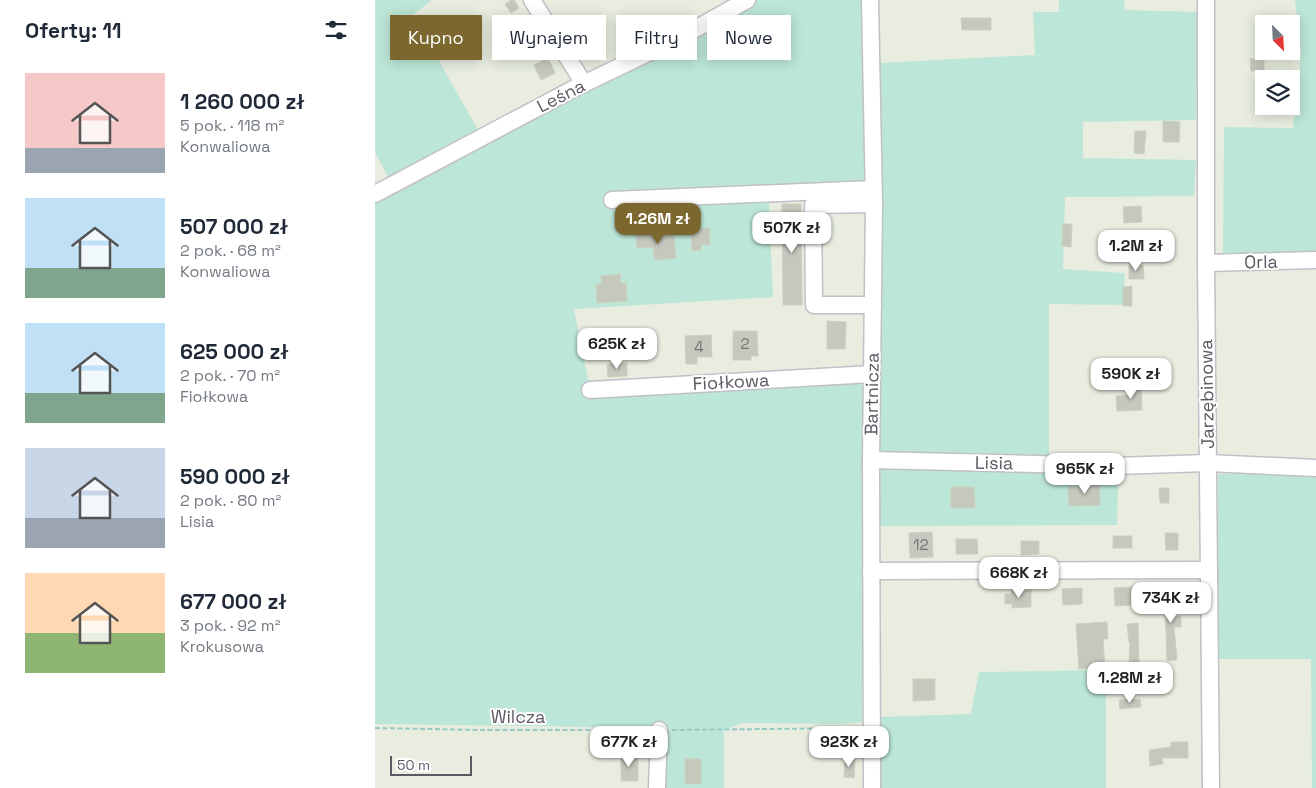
<!DOCTYPE html>
<html lang="pl">
<meta charset="utf-8">
<style>
body{margin:0;font-family:"Space Grotesk",sans-serif;background:#f2f2f3;color:#1f2937;height:100vh;display:flex;flex-direction:column;font-size:19px;white-space:nowrap}
*{box-sizing:border-box;margin:0}
p{font-size:16px;color:#747a83}
.icon{flex:none;width:28px;height:28px;fill:none;stroke:currentColor;stroke-width:2;stroke-linecap:round;stroke-linejoin:round}
.map{position:relative;flex:1;overflow:hidden}
.details{display:flex;flex-direction:column;background:#fff;width:375px}
.details>*{flex:none}
.hud{position:absolute;left:15px;top:15px;width:475px;height:45px;display:flex;gap:10px}
.needle{width:32px;rotate:156deg}
.tools{position:absolute;left:880px;top:15px;display:grid;gap:10px}
.tools a{display:grid;place-items:center;width:45px;height:45px;border-radius:0px;background:#fff;box-shadow:0 2px 12px #0003;font-size:25px}
.scale{position:absolute;left:15px;bottom:12px;width:82px;box-sizing:border-box;padding-left:5px;border:2px solid #5b5962;border-top:0;font-size:14px;line-height:18px;white-space:nowrap;color:#5b5962;-webkit-text-stroke:4px #fff;paint-order:stroke}
.price{position:absolute;translate:-50% -42px;padding:0 11px;border-radius:10px;background:#fff;color:#222;font-size:16px;line-height:32px;filter:drop-shadow(0 1px 2px #0008)}
.price::after{content:'';position:absolute;left:50%;top:30px;width:15px;height:11px;margin-left:-8px;background:inherit;clip-path:polygon(0 0,100% 0,50% 100%)}
.price.on{background:#7c682f;color:#fff}
ul{padding:0;list-style:none}
li{display:flex;align-items:center;gap:15px;height:125px;padding:0 25px}
li span{display:grid;place-items:center;flex:none;width:140px;height:100px;border-radius:0px;color:#555}
li>.icon{margin-inline-start:auto}
span .icon{width:60px;height:60px;fill:#fffc;stroke-width:1}
li b{font-size:21px}
h2{display:flex;justify-content:space-between;align-items:center;height:60px;padding:0 25px;font-size:21px}
.pill{padding:0 18px;border-radius:0px;background:#fff;box-shadow:0 2px 12px #0003;font-size:18px;line-height:45px}
.pill.on{background:#7c682f;color:#fff}
main{display:flex;flex:1;min-height:0}
.map>svg:first-child{display:block}
.green{fill:#bce6d7}
.building{fill:#c4c8bd;stroke:#cbd1bf}
.lines{fill:none;stroke-linecap:round;stroke-linejoin:round}
.minor-casing{stroke:#c2bfc8;stroke-width:19}
.path{stroke:#96c9c5;stroke-width:2;stroke-dasharray:5 2.5;stroke-linecap:butt}
.minor{stroke:#fff;stroke-width:16}
.labels{text-anchor:middle;stroke-width:4;stroke-linejoin:round;paint-order:stroke}
.number-label{font-size:15px;fill:#757579}
.street-label{font-size:18px;fill:#5b5962;stroke:#fff}
</style>
<main>
<section class="details">
<h2>Oferty: 11<svg class="icon" aria-label="filters" viewBox="0 0 24 24"><path d="M4 7h16M4 17h16"/><circle cx="9" cy="7" r="2"/><circle cx="15" cy="17" r="2"/></svg></h2>
<ul>
<li><span style="background:linear-gradient(#f6c9c9 75%,#9aa5b1 0)"><svg class="icon" aria-label="home" viewBox="0 0 24 24"><path d="M3 11l9-7 9 7M6 9v11h12V9"/></svg></span><div><b>1 260 000 zł</b><p>5 pok. · 118 m²</p><p>Konwaliowa</p></div></li>
<li><span style="background:linear-gradient(#bfe0f5 70%,#7fa58c 0)"><svg class="icon" aria-label="home" viewBox="0 0 24 24"><path d="M3 11l9-7 9 7M6 9v11h12V9"/></svg></span><div><b>507 000 zł</b><p>2 pok. · 68 m²</p><p>Konwaliowa</p></div></li>
<li><span style="background:linear-gradient(#bfe0f5 70%,#7fa58c 0)"><svg class="icon" aria-label="home" viewBox="0 0 24 24"><path d="M3 11l9-7 9 7M6 9v11h12V9"/></svg></span><div><b>625 000 zł</b><p>2 pok. · 70 m²</p><p>Fiołkowa</p></div></li>
<li><span style="background:linear-gradient(#c9d6e8 70%,#9aa5b1 0)"><svg class="icon" aria-label="home" viewBox="0 0 24 24"><path d="M3 11l9-7 9 7M6 9v11h12V9"/></svg></span><div><b>590 000 zł</b><p>2 pok. · 80 m²</p><p>Lisia</p></div></li>
<li><span style="background:linear-gradient(#ffd9b3 60%,#8fb573 0)"><svg class="icon" aria-label="home" viewBox="0 0 24 24"><path d="M3 11l9-7 9 7M6 9v11h12V9"/></svg></span><div><b>677 000 zł</b><p>3 pok. · 92 m²</p><p>Krokusowa</p></div></li>
</ul>
</section>
<div class="map">
<svg width="941" height="788" viewBox="0 0 941 788">
<rect width="100%" height="100%" fill="#e8ede0"/>
<g class="green">
<polygon points="0,0 57,0 38,15 107,137 372,0 495,0 498,189 393,184 398,297 199,309 215,390 497,374 487,722 464,724 367,723 349,730 349,788 286,788 287,728 0,724 0,193 17,184 0,152"/>
<polygon points="684,0 749,0 750,10 823,12 821,120 708,122 708,158 821,160 819,196 690,197 688,269 750,273 748,305 674,304 674,454 744,454 742,525 499,526 503,63 660,55 658,12 684,12"/>
<polygon points="920,0 941,0 941,252 848,254 849,127 918,128 926,51"/>
<polygon points="941,473 941,788 937,788 936,659 843,659 843,474"/>
<polygon points="731,670 731,788 505,788 505,717 596,714 604,672"/>
</g>
<g class="building">
<polygon points="136,0 139,0 144,8 136,13 130,4"/>
<polygon points="95,16 101,25 93,30 88,21"/>
<polygon points="272,18 280,28 269,36 261,25"/>
<polygon points="586,18 616,18 616,30 587,30"/>
<polygon points="135,21 142,33 157,24 164,35 142,48 138,42 128,48 118,32"/>
<polygon points="173,58 180,73 166,80 159,65"/>
<polygon points="889,58 889,71 876,71 875,59"/>
<polygon points="788,121 805,122 804,142 788,142"/>
<polygon points="760,131 771,131 769,154 759,153"/>
<polygon points="407,204 426,204 427,305 408,305"/>
<polygon points="766,206 767,222 749,223 748,207"/>
<polygon points="688,224 697,224 696,247 687,246"/>
<polygon points="334,228 335,245 326,245 326,250 317,251 316,229"/>
<polygon points="287,232 287,236 299,235 301,258 280,260 278,247 262,248 261,234"/>
<polygon points="749,243 749,253 726,254 726,244"/>
<polygon points="754,265 768,265 769,279 754,279"/>
<polygon points="245,274 246,283 251,283 252,301 222,303 221,285 227,284 226,276"/>
<polygon points="757,286 757,306 748,306 748,287"/>
<polygon points="452,321 471,322 470,349 452,349"/>
<polygon points="358,331 382,331 383,356 376,356 376,360 358,360"/>
<polygon points="336,335 337,357 322,357 322,364 311,364 310,336"/>
<polygon points="252,363 252,376 233,377 232,364"/>
<polygon points="766,385 767,410 742,411 741,396 756,395 756,386"/>
<polygon points="714,481 724,481 725,505 694,506 693,487 714,486"/>
<polygon points="576,487 599,487 600,508 576,508"/>
<polygon points="784,488 794,488 794,503 785,503"/>
<polygon points="557,532 558,557 535,558 534,533"/>
<polygon points="790,533 803,533 803,550 791,550"/>
<rect x="738" y="536" width="19" height="12"/>
<polygon points="581,539 602,539 603,554 581,554"/>
<polygon points="646,541 664,541 664,554 646,555"/>
<polygon points="758,587 759,605 740,606 739,588"/>
<polygon points="707,588 707,604 688,605 687,589"/>
<polygon points="656,590 656,607 637,608 637,604 630,604 630,594 636,594 636,591"/>
<polygon points="791,590 803,590 803,604 797,604 799,617 806,616 806,627 799,627 802,660 792,661 790,604 795,604 791,604"/>
<polygon points="732,622 733,639 728,639 730,668 704,669 701,624"/>
<polygon points="763,623 764,665 754,665 755,642 754,642 752,624"/>
<polygon points="538,679 560,679 560,700 538,701"/>
<polygon points="765,699 766,707 745,709 744,700"/>
<polygon points="796,742 813,742 813,758 787,758 788,764 775,766 774,750 796,747"/>
<rect x="246" y="756" width="17" height="25"/>
<polygon points="470,758 480,759 479,778 469,777"/>
<rect x="310" y="759" width="16" height="25"/>
</g>
<g class="lines">
<defs>
<g id="minor">
<polyline points="157,0 209,84"/>
<polyline points="495,0 499,204 496,460 497,788"/>
<polyline points="831,0 831,263 836,788"/>
<polyline points="0,194 198,89 306,37 372,0"/>
<polyline points="237,200 498,189"/>
<polyline points="831,263 941,260"/>
<polyline points="498,305 439,305 438,205 499,204"/>
<polyline points="215,390 497,374"/>
<polyline points="496,460 740,466 833,463 941,468"/>
<polyline points="496,571 834,570"/>
<polyline points="282,788 284,730"/>
</g>
</defs>
<use href="#minor" class="minor-casing"/>
<g class="path">
<polyline points="0,728 107,730 272,730"/>
<polyline points="297,730 484,728"/>
</g>
<use href="#minor" class="minor"/>
</g>
<g class="labels">
<g class="number-label">
<text x="370" y="349">2</text>
<text x="324" y="352">4</text>
<text x="546" y="550">12</text>
</g>
<g class="street-label">
<text transform="translate(186 96) rotate(-27)" y="6">Leśna</text>
<text transform="translate(886 262) rotate(-1)" y="6">Orla</text>
<text transform="translate(356 382) rotate(-3)" y="6">Fiołkowa</text>
<text transform="translate(497 394) rotate(-89)" y="6">Bartnicza</text>
<text transform="translate(832 394) rotate(-91)" y="6">Jarzębinowa</text>
<text transform="translate(619 463) rotate(1)" y="6">Lisia</text>
<text x="143" y="723">Wilcza</text>
</g>
</g>
</svg>
<div class="tools">
<a><svg class="needle" viewBox="-14 -14 28 28"><path d="M0-13l5 13h-10z" fill="#e53935"/><path d="M0 13l5-13h-10z" fill="#747a83"/></svg></a>
<a><svg class="icon" aria-label="layers" viewBox="0 0 24 24"><path d="M12 4l9 5-9 5-9-5zM3 14l9 5 9-5"/></svg></a>
</div>
<div class="scale">50 m</div>
<b class="price on" style="left:283px;top:245px">1.26M zł</b>
<b class="price" style="left:417px;top:254px">507K zł</b>
<b class="price" style="left:761px;top:272px">1.2M zł</b>
<b class="price" style="left:242px;top:370px">625K zł</b>
<b class="price" style="left:756px;top:400px">590K zł</b>
<b class="price" style="left:710px;top:495px">965K zł</b>
<b class="price" style="left:644px;top:599px">668K zł</b>
<b class="price" style="left:796px;top:624px">734K zł</b>
<b class="price" style="left:755px;top:704px">1.28M zł</b>
<b class="price" style="left:254px;top:768px">677K zł</b>
<b class="price" style="left:474px;top:768px">923K zł</b>
<div class="hud">
<a class="pill on">Kupno</a>
<a class="pill">Wynajem</a>
<a class="pill">Filtry</a>
<a class="pill">Nowe</a>
</div>
</div>
</main>
